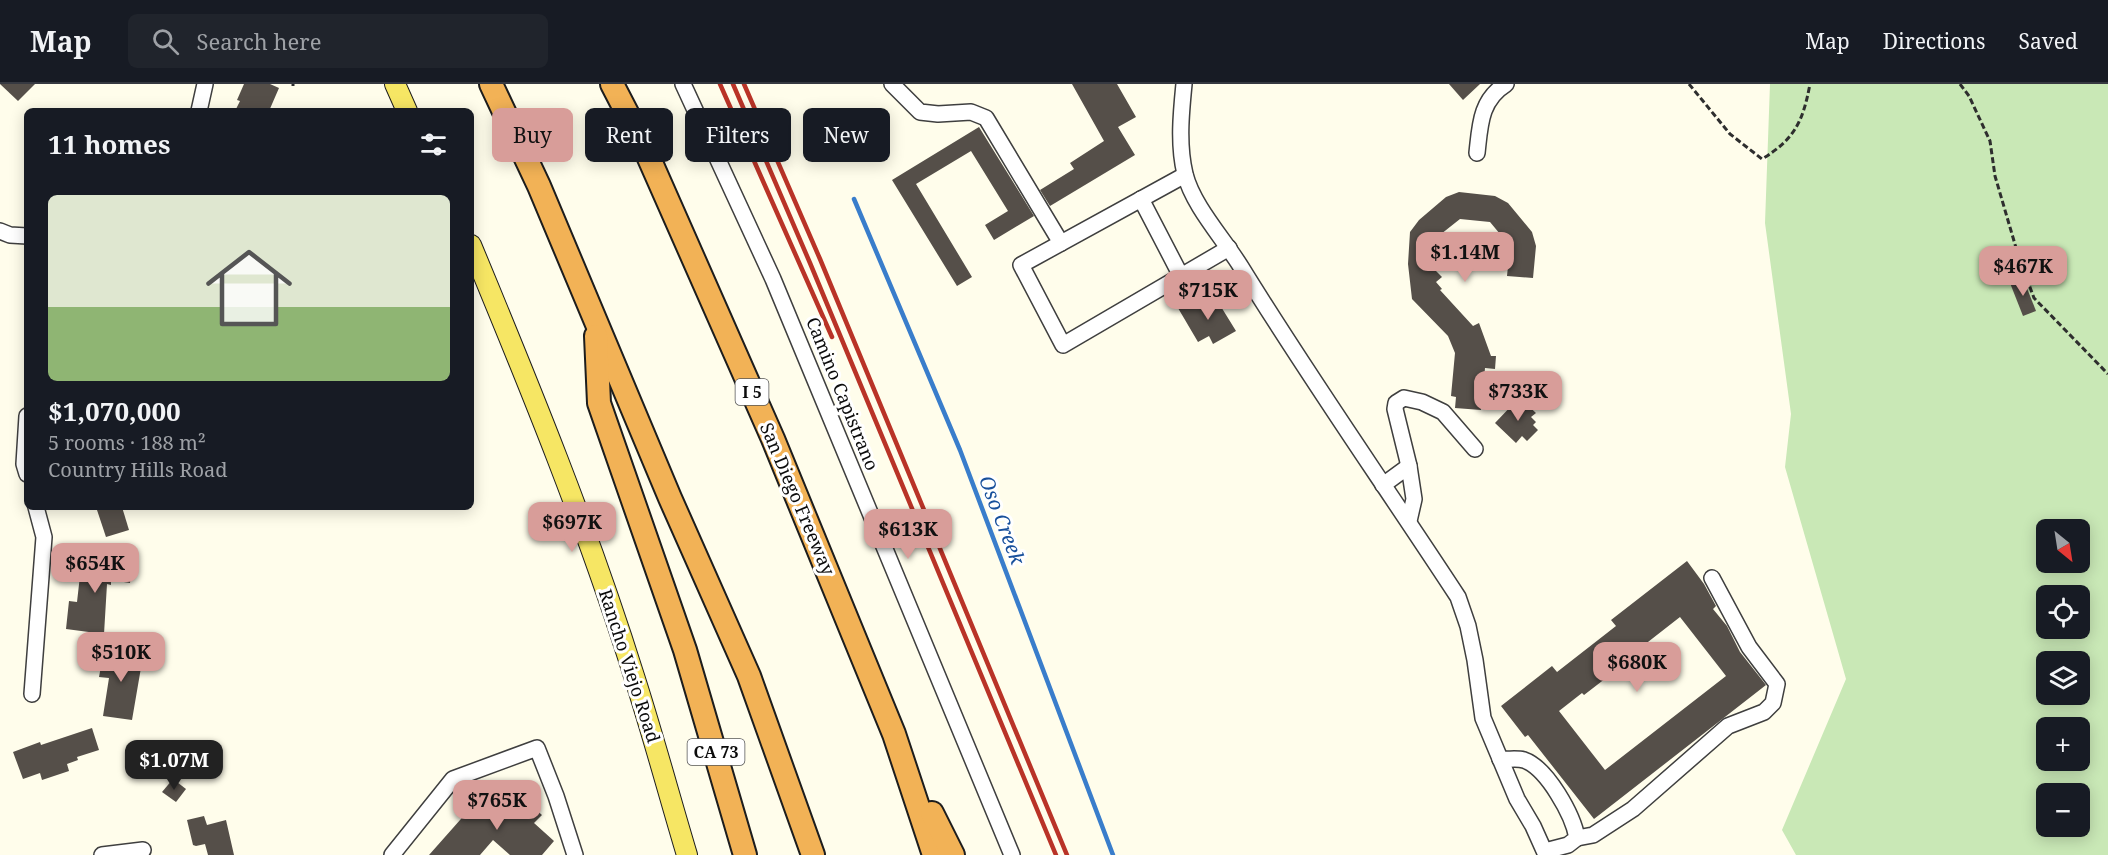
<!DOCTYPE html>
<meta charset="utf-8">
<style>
body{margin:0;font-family:"Noto Serif",serif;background:#20242c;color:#f1f3f6;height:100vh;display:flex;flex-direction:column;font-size:22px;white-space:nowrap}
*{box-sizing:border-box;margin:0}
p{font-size:20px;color:#9ea1a6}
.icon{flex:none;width:33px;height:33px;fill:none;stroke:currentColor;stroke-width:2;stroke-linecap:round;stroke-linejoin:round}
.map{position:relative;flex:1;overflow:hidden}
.drawer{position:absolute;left:24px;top:24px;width:450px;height:402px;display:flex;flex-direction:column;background:#171b24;border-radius:9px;box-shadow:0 3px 15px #0003}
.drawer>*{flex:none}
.top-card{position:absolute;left:492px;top:24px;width:570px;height:54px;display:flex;gap:12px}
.needle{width:39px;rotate:150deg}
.controls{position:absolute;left:2036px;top:435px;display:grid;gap:12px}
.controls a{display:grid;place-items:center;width:54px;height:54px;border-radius:9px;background:#171b24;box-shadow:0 3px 15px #0003;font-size:30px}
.price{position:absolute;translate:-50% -51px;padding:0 14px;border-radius:12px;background:#d89d99;color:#111;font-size:20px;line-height:39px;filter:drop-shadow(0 2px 3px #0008)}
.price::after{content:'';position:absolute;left:50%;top:36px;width:18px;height:14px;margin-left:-9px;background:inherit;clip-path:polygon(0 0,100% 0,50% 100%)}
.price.selected{background:#222;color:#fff}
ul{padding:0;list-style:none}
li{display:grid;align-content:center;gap:12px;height:318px;padding:0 24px}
li span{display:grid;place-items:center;height:186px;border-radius:9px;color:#555}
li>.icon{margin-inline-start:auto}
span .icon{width:108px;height:108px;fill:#fffc;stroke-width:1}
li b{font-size:26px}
h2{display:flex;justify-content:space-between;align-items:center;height:72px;padding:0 24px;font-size:26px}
.tag{padding:0 21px;border-radius:9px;background:#171b24;box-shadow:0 3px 15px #0003;font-size:21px;line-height:54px}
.tag.selected{background:#d89d99;color:#111}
header{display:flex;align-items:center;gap:36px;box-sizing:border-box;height:84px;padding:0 30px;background:#171b24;border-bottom:2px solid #363941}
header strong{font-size:28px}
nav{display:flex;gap:33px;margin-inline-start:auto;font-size:21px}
.search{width:420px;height:54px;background:#20242c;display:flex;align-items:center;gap:15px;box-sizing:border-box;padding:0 21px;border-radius:9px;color:#9ea1a6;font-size:22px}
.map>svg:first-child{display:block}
.green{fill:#c9e8b6;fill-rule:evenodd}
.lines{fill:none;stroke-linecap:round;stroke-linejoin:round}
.stream{stroke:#397dcb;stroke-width:4.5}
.building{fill:#554f49;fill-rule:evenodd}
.minor-casing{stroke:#3f3f3f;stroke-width:18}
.major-casing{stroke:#1d1d1d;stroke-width:22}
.highway-casing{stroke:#1d1d1d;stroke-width:26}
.path{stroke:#2e2e2e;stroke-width:3;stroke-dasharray:6 3;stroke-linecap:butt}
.minor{stroke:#fff;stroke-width:15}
.major{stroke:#f6e664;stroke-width:20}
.highway{stroke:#f2b256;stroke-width:22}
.rail{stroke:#b93327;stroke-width:4.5}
.labels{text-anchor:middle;stroke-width:6;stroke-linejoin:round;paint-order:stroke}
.shield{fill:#fff;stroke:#555;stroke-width:1.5}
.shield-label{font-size:16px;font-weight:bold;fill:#0c0c0c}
.street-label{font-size:18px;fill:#0c0c0c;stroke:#fff}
.water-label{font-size:20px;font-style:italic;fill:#18509b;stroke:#fff}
</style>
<header>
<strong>Map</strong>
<div class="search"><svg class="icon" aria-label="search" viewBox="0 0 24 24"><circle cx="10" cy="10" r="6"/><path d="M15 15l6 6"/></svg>Search here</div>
<nav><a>Map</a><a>Directions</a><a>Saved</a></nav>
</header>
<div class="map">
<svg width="2108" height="771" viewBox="0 0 2108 771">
<rect width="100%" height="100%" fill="#fffdeb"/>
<path class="green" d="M1770,0h338v771h-312l-14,-25 64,-151 -61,-212 6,-53 -26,-191zM2046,446h33v32h-33zM2046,512h33v32h-33zM2046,578h33v32h-33zM2046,644h33v32h-33zM2046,710h33v32h-33z"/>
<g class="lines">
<polyline class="stream" points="854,115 960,366 1113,771"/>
</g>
<g class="building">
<polygon points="0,0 35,0 18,17"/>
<polygon points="244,0 270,0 279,4 269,27 235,27 240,17 237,16"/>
<polygon points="1072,0 1117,0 1136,33 1118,43 1135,71 1050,122 1040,106 1074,85 1070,79 1104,57"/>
<polygon points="1449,0 1480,0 1463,16"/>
<polygon points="979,43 1034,132 994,156 985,141 1008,127 971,67 916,100 972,193 957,202 892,96"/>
<polygon points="1459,108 1495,112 1508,119 1532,148 1536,162 1533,194 1507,192 1510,162 1490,138 1460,135 1436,154 1434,185 1442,193 1436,198 1442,205 1440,206 1473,242 1479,239 1491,272 1496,272 1495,285 1485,284 1481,326 1455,324 1456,313 1451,312 1455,269 1448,252 1412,215 1408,180 1410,148 1419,136 1446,113"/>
<polygon points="2023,194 2036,227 2023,232 2010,199"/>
<polygon points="1215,213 1236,247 1213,260 1209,252 1198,258 1178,224 1200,222"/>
<polygon points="1523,317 1536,329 1531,333 1536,338 1533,341 1538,346 1527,357 1522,352 1516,359 1495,339 1515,318 1518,322"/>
<polygon points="96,423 122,423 129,446 106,453"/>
<polygon points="82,474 132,478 130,499 111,496 111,501 107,500 104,550 66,545 69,517 77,518"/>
<path d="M1687,477l17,23 12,22 -3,3 14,17 13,26 26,33 -172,134 -66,-84 -3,2 -24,-31 51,-40 5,6 59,-46 -5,-6zM1680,533l46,59 -121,94 -46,-59 23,-18 2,2 48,-37 -2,-2z"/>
<polygon points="104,566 143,572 132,636 103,632 109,594 99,593"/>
<polygon points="92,644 99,666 77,673 78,676 67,680 69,687 42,696 40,689 23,695 13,668 40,658 41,661"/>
<polygon points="173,695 186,705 176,718 162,708"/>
<polygon points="516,708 542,731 534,739 554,757 542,771 510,771 493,756 480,771 429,771 468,727 472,731 483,719 496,730"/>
<polygon points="204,732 207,741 226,736 234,771 208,771 205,760 196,762 193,761 187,736"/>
</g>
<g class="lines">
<defs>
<g id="minor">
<polyline points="683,0 773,195 1012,771"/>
<polyline points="892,0 920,28 938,30 971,28 986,34 1061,159"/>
<path d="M1184,0c-3,30 -6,61 1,90 8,32 39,65 56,93 69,112 145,220 217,330l10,29 7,34 8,58 34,81 16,27 13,29"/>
<polyline points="199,27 205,0"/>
<path d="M1477,69c3,-27 3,-53 29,-69"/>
<polyline points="1185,91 1021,181 1063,261 1229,164"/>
<polyline points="1141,115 1181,192"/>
<polyline points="0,147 10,151 27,152"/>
<polyline points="27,332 24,380 27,390"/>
<polyline points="1409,382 1395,325 1396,319 1404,314 1422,318 1443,328 1475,365"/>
<polyline points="1383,401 1409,382 1414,415 1409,437"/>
<polyline points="32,610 44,453 36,423"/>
<path d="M1500,675c7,1 17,-1 24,1 23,8 49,55 53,78l-9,7 -23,6"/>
<polyline points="1577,754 1593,751 1633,725 1728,642 1764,628 1773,619 1777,600 1749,563 1712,494"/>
<polyline points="102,771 143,766"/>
<polyline points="392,771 453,695 537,664 556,712 575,771"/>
</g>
<g id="major">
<polyline points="395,0 407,27"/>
<path d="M471,161c59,142 117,284 163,431 19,59 35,119 53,179"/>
</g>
<g id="highway">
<polyline points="491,0 539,102 670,414 749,592 813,771"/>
<polyline points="612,0 641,56 773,355 894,650 934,771"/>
<polyline points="596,252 599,319 685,566 745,771"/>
<polyline points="932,729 953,771"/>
</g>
</defs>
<use href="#minor" class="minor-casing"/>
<use href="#major" class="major-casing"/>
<use href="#highway" class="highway-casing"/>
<g class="path">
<path d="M1689,0l41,50 32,25c33,-20 41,-38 48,-75"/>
<polyline points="1960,0 1969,12 1990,57 1995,92 2019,174 2034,214 2108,290"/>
<polyline points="293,2 293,0"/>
</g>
<use href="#minor" class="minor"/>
<use href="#major" class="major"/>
<use href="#highway" class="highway"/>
<g class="rail">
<polyline points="720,0 832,253"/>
<polyline points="733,0 810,179 1056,771"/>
<polyline points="744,0 820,175 1067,771"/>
</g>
</g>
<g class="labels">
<g class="shield">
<rect x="735.5" y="295" width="33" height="26" rx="4.5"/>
<rect x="687.5" y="655" width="57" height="26" rx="4.5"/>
</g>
<g class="shield-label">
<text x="752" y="314">I 5</text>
<text x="716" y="674">CA 73</text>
</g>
<g class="street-label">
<text transform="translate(842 310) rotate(68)" y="6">Camino Capistrano</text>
<text transform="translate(797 415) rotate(67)" y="6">San Diego Freeway</text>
<text transform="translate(629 582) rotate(72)" y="6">Rancho Viejo Road</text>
</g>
<g class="water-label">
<text transform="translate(1002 436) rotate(69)" y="7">Oso Creek</text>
</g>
</g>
</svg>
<div class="controls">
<a><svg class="needle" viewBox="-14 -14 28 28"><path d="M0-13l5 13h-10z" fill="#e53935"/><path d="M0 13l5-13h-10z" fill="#9ea1a6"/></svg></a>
<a><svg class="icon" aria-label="locate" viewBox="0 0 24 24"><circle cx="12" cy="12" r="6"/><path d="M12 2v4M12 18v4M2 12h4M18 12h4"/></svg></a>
<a><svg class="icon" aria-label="layers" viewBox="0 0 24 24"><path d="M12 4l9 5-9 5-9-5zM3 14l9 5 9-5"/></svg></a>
<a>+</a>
<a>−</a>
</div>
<b class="price" style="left:1465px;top:199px">$1.14M</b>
<b class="price" style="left:2023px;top:213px">$467K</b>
<b class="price" style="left:1208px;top:237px">$715K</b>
<b class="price" style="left:1518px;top:338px">$733K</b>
<b class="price" style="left:572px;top:469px">$697K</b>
<b class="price" style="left:908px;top:476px">$613K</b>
<b class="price" style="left:95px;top:510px">$654K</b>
<b class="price" style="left:121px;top:599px">$510K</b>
<b class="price" style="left:1637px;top:609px">$680K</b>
<b class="price selected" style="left:174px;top:707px">$1.07M</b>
<b class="price" style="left:497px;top:747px">$765K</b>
<div class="top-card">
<a class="tag selected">Buy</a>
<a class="tag">Rent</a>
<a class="tag">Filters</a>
<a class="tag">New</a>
</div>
<section class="drawer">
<h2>11 homes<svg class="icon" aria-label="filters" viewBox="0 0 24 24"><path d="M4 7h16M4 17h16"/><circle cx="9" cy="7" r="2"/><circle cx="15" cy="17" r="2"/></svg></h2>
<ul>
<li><span style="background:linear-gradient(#dfe7d0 60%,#8fb573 0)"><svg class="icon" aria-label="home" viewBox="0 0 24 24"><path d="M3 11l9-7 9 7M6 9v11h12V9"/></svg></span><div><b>$1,070,000</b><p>5 rooms · 188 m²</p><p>Country Hills Road</p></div></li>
</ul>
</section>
</div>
